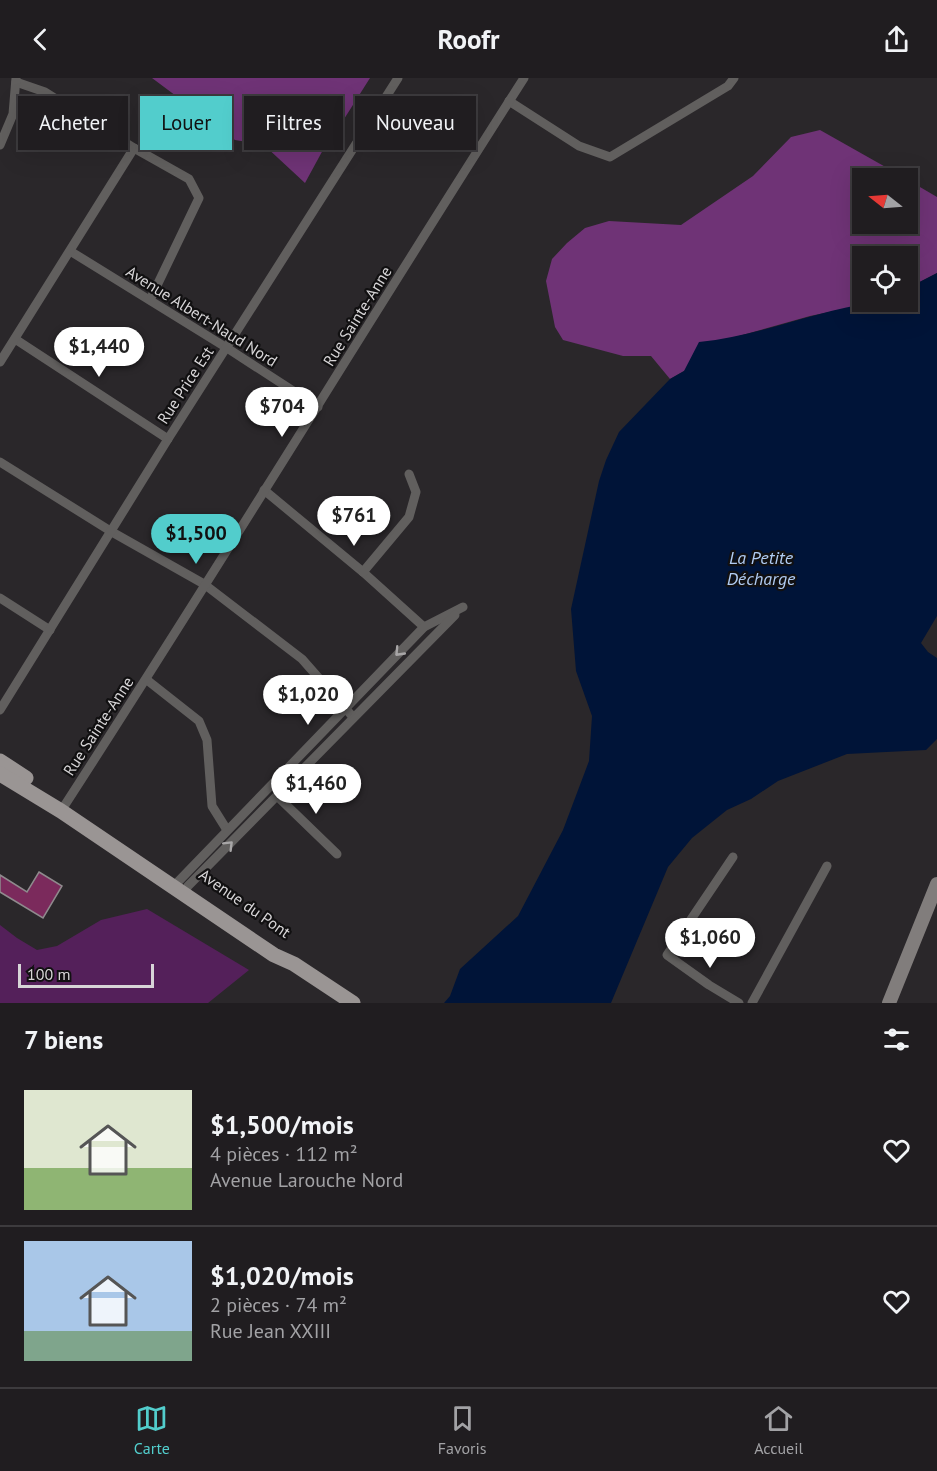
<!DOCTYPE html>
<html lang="fr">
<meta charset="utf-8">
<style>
body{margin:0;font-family:"PT Sans",sans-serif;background:#282629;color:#f1f3f6;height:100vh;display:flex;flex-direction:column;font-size:22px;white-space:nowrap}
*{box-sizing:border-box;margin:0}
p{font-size:20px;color:#a2a2a5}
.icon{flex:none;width:33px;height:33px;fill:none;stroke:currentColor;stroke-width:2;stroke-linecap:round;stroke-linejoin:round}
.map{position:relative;height:925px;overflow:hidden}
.drawer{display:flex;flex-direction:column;background:#201d20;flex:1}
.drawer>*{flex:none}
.top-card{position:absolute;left:18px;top:18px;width:600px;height:54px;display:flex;gap:12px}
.needle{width:39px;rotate:287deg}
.controls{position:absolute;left:852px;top:90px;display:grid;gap:12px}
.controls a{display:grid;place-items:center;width:66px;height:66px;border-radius:0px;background:#201d20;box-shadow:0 6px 24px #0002,0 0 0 2px #3d3b3e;font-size:30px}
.scale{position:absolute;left:18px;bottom:15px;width:136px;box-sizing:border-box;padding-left:6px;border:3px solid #d7d5d7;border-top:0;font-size:16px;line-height:21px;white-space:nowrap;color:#d7d5d7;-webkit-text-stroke:4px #111011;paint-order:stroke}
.price{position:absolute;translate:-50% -51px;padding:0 14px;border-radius:21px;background:#fff;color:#222;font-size:20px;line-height:39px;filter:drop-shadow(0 2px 3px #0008)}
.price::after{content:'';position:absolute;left:50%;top:36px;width:18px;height:14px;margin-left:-9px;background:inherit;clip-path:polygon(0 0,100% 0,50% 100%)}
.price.current{background:#52cdcc;color:#111}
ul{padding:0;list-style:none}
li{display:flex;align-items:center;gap:18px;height:150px;padding:0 24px}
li+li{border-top:2px solid #3d3b3e}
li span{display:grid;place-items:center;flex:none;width:168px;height:120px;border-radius:0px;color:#555}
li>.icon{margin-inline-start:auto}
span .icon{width:72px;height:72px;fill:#fffc;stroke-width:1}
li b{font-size:26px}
h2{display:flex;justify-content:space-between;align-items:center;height:72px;padding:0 24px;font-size:26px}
.chip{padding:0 21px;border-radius:0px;background:#201d20;box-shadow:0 6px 24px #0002,0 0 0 2px #3d3b3e;font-size:21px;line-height:54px}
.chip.current{background:#52cdcc;color:#111}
header{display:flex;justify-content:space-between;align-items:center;height:78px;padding:0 24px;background:#201d20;font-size:27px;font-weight:700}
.tabs{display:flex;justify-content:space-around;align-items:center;height:84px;border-top:2px solid #3d3b3e;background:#201d20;font-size:16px;color:#a2a2a5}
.tabs a{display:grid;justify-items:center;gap:3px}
.tabs .current{color:#52cdcc}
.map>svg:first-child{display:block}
.green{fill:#54205a}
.forest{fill:#6f3376}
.water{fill:#001438}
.building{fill:#7b2a5c;stroke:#8f8a8d;stroke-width:1.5}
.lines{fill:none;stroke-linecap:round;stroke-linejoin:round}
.street{stroke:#615f5e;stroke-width:9}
.secondary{stroke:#817d7c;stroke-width:14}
.primary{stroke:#9a9594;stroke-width:15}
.oneway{stroke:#a8a6a7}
.labels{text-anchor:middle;stroke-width:4.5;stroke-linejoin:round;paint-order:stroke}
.street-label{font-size:16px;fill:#d7d5d7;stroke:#111011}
.water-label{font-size:18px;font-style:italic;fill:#b0ccf3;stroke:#111011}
</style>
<header><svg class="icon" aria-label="back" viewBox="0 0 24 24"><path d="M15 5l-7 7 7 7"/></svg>Roofr<svg class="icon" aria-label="share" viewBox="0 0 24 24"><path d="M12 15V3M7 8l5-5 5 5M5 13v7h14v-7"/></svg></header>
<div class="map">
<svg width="937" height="925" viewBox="0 0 937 925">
<rect width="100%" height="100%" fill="#2a272a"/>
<polygon class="green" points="147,831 249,892 208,925 0,925 0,847 17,860 37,872 57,868 101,842"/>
<g class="forest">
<polygon points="152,0 370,0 339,49 330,59 305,105 264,67 235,62"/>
<polygon points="820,52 905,100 862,100 862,146 908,146 908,102 937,119 937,195 908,210 908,178 862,178 862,224 877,224 810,238 728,261 684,293 670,301 651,278 623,278 563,262 555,249 546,203 552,181 567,165 585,150 609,143 681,147 753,98 791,59"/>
</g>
<path class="water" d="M937,195v343l-16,27 7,9 9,6v81l-11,11 -79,4 -69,27 -27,18 -24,11 -35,28 -24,29 -57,136h-167l6,-7 10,-27 58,-53 45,-86 26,-69 3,-45 -16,-45 -5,-62 28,-128 7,-21 13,-28 51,-53 14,-8 15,-29c60,-6 116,-31 176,-40 10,-2 22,0 33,0v-14z"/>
<polygon class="building" points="39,794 62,808 43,840 0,814 0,797 27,814"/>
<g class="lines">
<g class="street">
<polyline points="16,4 45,14 134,70 189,101 199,120 150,222"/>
<polyline points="509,23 579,68 610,79 728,8 734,0"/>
<polyline points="0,67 13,36 16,0"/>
<polyline points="70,173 227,270 318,329"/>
<polyline points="15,261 168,361"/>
<polyline points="0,284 134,70"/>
<polyline points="0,384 112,454 204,506 302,581 353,639"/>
<polyline points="264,412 363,494 424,549"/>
<polyline points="363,494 409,439 416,414 409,396"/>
<polyline points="0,520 50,552"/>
<polyline points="147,602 199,643 207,662 212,728 227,752"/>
<polyline points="0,632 168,361 398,0"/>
<polyline points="277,718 337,776"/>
<path d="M61,733c157,-242 307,-489 463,-733"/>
<polyline points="733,779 667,877 709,907 739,925"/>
<polyline points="173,809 424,549 463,529"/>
<polyline points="183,816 188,808 455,537"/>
<polyline points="752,925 827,788"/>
</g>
<polyline class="secondary" points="889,925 937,806"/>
<g class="primary">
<polyline points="0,683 26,700"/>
<polyline points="0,696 61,733 274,877 294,886 353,925"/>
</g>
</g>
<defs><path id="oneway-chevron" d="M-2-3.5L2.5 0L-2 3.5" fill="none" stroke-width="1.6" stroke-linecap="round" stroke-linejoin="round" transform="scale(1.5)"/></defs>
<g class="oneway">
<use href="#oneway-chevron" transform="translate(399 574) rotate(134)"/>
<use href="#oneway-chevron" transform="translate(229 767) rotate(-45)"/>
</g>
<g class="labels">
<g class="street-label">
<text transform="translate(202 238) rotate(32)" y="6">Avenue Albert-Naud Nord</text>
<text transform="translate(357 238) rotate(-58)" y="6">Rue Sainte-Anne</text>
<text transform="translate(185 307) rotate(-57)" y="6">Rue Price Est</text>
<text transform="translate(98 648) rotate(-57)" y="6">Rue Sainte-Anne</text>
<text transform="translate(245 825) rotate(35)" y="6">Avenue du Pont</text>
</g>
<g class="water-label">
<text x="761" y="486">La Petite<tspan x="761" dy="21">Décharge</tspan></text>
</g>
</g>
</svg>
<div class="controls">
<a><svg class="needle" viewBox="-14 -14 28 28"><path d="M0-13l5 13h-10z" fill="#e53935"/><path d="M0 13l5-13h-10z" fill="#a2a2a5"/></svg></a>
<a><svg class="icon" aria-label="locate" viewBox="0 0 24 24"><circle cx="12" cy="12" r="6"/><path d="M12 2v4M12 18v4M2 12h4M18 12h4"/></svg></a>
</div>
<div class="scale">100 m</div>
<b class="price" style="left:99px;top:300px">$1,440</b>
<b class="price" style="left:282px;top:360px">$704</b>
<b class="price" style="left:354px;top:469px">$761</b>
<b class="price current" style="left:196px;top:487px">$1,500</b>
<b class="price" style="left:308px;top:648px">$1,020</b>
<b class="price" style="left:316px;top:737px">$1,460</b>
<b class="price" style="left:710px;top:891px">$1,060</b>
<div class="top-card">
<a class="chip">Acheter</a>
<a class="chip current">Louer</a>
<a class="chip">Filtres</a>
<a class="chip">Nouveau</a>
</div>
</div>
<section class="drawer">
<h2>7 biens<svg class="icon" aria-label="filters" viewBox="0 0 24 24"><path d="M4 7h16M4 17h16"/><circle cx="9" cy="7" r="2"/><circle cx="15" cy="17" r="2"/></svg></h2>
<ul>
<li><span style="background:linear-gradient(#dfe7d0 65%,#8fb573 0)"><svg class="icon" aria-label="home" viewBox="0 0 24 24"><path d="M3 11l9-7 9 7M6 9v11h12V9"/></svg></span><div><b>$1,500/mois</b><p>4 pièces · 112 m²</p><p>Avenue Larouche Nord</p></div><svg class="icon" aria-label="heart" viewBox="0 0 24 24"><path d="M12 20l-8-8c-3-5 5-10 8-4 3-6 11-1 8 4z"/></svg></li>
<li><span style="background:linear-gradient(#a9c7e8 75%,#7fa58c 0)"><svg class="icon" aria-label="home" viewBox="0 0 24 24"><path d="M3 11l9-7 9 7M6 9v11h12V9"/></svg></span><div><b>$1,020/mois</b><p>2 pièces · 74 m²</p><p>Rue Jean XXIII</p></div><svg class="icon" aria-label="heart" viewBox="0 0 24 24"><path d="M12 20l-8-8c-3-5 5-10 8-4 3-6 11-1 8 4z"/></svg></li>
</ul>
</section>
<nav class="tabs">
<a class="current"><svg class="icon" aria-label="map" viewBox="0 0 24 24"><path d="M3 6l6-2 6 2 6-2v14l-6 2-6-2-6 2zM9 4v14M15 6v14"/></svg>Carte</a>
<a><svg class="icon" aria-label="saved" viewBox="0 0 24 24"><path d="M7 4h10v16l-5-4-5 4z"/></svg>Favoris</a>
<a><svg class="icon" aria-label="home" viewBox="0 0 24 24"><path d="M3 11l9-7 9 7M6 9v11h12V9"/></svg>Accueil</a>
</nav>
